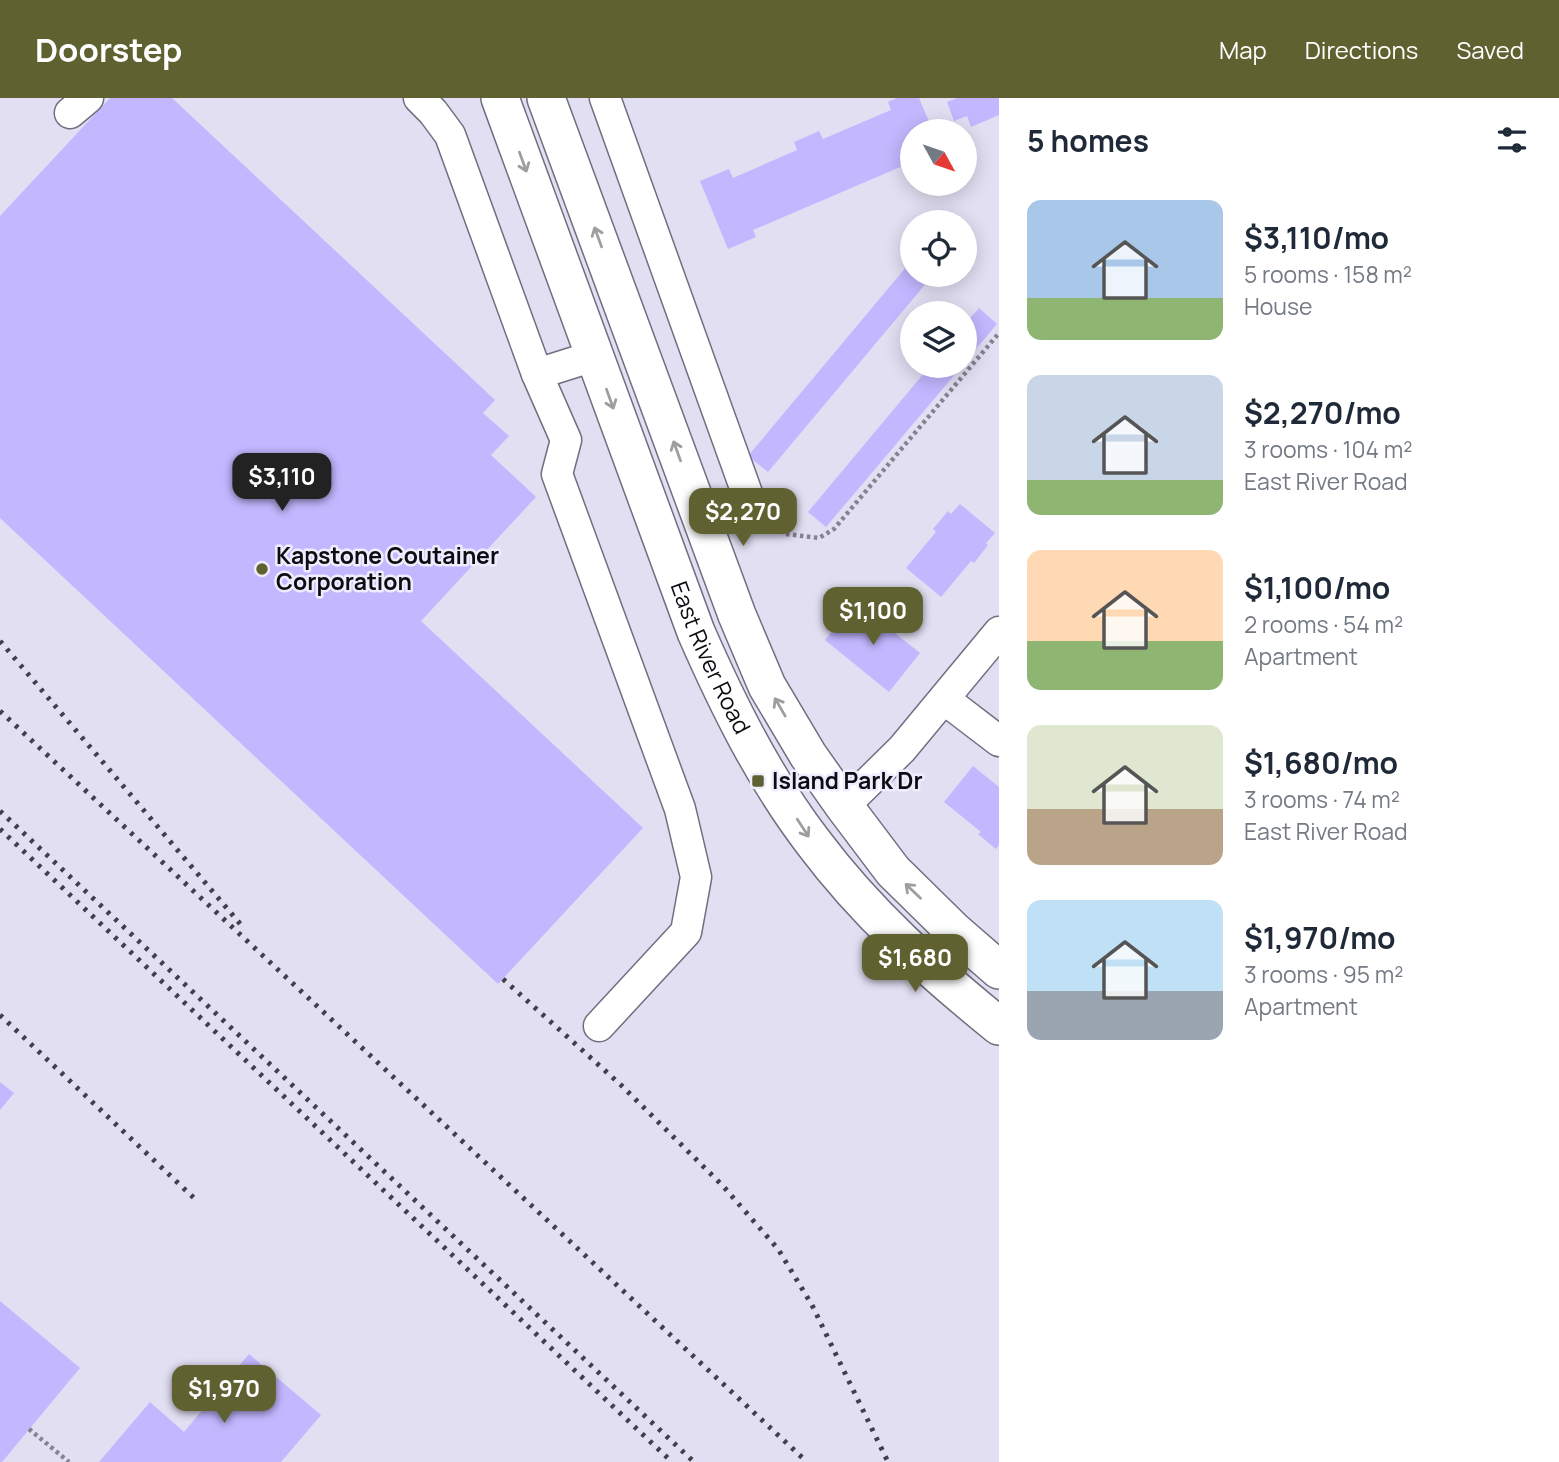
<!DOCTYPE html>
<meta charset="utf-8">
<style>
body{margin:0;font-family:Manrope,sans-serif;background:#f6f6f7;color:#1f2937;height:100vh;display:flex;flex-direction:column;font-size:26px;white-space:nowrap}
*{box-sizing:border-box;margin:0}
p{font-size:23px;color:#747a83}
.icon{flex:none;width:38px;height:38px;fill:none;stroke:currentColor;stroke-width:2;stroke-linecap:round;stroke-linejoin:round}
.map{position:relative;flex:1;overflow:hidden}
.side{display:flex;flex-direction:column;background:#fff;width:560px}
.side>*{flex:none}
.needle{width:46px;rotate:130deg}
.controls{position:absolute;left:900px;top:21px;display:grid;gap:14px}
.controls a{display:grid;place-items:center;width:77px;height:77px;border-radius:50%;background:#fff;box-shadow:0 4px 18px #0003;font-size:35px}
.price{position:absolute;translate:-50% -60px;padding:0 16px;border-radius:14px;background:#5f6230;color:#fff;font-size:23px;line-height:46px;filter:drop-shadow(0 2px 4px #0008)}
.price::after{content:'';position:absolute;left:50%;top:42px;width:21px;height:16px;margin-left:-10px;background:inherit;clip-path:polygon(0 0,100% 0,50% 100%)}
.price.active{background:#222;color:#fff}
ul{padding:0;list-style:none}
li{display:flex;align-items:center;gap:21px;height:175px;padding:0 28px}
li span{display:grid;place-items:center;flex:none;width:196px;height:140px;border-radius:14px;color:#555}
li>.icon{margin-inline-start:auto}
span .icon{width:84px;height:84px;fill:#fffc;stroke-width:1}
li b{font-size:30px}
h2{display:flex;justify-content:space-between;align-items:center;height:84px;padding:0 28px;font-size:30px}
header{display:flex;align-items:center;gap:42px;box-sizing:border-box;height:98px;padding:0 35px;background:#5f6230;color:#fff}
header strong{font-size:33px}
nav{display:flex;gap:38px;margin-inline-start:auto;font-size:24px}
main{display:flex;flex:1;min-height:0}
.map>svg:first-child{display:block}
.building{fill:#c3b7ff}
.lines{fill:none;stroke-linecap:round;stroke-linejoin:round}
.minor-casing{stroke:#706e7f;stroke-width:33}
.major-casing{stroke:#706e7f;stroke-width:40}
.path{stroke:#868391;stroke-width:4.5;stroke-dasharray:3.5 3.5;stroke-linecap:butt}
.minor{stroke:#fff;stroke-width:30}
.major{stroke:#fff;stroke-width:37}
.rail{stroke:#413f49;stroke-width:5;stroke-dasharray:3.5 7;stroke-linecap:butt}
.oneway{stroke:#9e9ea0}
.poi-dot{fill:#5f6230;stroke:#efedfd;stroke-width:2.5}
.labels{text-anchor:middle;stroke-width:5;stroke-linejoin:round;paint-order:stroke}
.poi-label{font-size:23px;font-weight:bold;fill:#0d0c12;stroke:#efedfd;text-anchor:start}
.street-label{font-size:23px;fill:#0d0c12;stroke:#efedfd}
</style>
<header>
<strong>Doorstep</strong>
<nav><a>Map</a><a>Directions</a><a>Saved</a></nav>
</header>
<main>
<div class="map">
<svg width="999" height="1364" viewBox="0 0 999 1364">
<rect width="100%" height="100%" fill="#e2dff3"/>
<g class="building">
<polygon points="110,0 172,0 495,302 483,315 509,338 491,357 536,399 421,523 643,730 498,886 0,420 0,118"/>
<polygon points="897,0 919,0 933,33 912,33 912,64 753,132 756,139 728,151 700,83 729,71 733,80 797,52 794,44 819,33 823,41 891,12 888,4"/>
<polygon points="957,0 999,0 999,17 971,29 967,18 954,23 947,4"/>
<polygon points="912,162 912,177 933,177 768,374 748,358"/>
<polygon points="979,210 997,226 964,265 964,227"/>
<polygon points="930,268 962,268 826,429 808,414"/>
<polygon points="960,406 995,435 986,445 988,447 974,465 971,463 941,499 906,470 936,434 933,431 948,413 951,416"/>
<polygon points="856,504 920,555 889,594 825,542"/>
<polygon points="973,668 999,689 999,747 996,751 978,736 981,734 944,704"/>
<polygon points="0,984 14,995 0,1012"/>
<polygon points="0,1203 80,1270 2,1364 0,1364"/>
<polygon points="249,1256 321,1317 281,1364 99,1364 150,1304 184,1334"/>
</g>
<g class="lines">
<defs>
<g id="minor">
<polyline points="419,0 433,14 450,37 537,276 566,342 557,376 680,711 696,779 686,834 599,928"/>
<polyline points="605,0 748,398 753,407 770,415"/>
<polyline points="70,15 88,0"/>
<polyline points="537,276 594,258"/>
<polyline points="944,601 999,643"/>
<polyline points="844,708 902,651 999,534"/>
</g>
<g id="major">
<path id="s1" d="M500,0l196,534c32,73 68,146 117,210 53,71 118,129 186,184"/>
<polyline points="546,0 737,517 767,588 808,657 844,708 893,773 953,832 999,872"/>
</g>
</defs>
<use href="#minor" class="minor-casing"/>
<use href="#major" class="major-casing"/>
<g class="path">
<polyline points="786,436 819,440 834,431 999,235"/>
<polyline points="29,1331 69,1364"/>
</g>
<use href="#minor" class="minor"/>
<use href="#major" class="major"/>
<g class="rail">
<polyline points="0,543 242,828"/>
<polyline points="0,613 807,1364"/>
<polyline points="0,713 694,1364"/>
<polyline points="0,731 672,1364"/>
<polyline points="503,881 621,987 723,1088 778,1151 812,1207 888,1364"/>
<polyline points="0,917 195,1101"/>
</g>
</g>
<defs><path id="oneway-shaft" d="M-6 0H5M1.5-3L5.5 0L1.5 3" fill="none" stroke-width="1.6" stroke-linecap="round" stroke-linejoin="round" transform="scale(1.75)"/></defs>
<g class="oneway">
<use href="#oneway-shaft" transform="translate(523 64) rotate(70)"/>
<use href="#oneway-shaft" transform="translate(598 139) rotate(-110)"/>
<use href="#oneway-shaft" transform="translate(610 301) rotate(70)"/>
<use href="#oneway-shaft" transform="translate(677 353) rotate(-110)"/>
<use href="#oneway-shaft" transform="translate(780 609) rotate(-120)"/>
<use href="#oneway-shaft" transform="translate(803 730) rotate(57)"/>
<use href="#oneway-shaft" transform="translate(913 793) rotate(-136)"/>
</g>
<g class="poi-dot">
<circle cx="262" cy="471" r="7"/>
<rect x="751" y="676" width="14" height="14" rx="3.5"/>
</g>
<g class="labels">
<g class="poi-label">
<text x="276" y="466">Kapstone Coutainer<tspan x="276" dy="26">Corporation</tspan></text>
<text x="772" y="691">Island Park Dr</text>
</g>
<g class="street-label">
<text dy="8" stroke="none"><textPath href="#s1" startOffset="598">East River Road</textPath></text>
</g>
</g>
</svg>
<div class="controls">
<a><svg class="needle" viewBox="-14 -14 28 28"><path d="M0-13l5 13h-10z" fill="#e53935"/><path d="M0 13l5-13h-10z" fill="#747a83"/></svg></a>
<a><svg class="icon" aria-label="locate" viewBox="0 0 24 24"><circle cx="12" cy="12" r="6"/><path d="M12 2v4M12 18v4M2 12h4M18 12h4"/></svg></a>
<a><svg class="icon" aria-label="layers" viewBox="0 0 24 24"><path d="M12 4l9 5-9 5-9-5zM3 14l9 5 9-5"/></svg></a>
</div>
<b class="price active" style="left:282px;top:415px">$3,110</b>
<b class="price" style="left:743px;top:450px">$2,270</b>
<b class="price" style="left:873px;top:549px">$1,100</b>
<b class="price" style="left:915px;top:896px">$1,680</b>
<b class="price" style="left:224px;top:1327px">$1,970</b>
</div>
<section class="side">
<h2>5 homes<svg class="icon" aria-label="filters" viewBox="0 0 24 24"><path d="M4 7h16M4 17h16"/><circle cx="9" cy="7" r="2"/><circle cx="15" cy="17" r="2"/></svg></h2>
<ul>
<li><span style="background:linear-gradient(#a9c7e8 70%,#8fb573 0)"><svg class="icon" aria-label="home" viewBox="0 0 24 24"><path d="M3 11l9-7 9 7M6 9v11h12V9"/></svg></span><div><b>$3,110/mo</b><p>5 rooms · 158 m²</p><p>House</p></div></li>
<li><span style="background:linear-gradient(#c9d6e8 75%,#8fb573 0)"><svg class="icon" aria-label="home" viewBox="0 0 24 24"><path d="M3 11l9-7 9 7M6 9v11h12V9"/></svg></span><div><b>$2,270/mo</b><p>3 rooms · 104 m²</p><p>East River Road</p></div></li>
<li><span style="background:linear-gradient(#ffd9b3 65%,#8fb573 0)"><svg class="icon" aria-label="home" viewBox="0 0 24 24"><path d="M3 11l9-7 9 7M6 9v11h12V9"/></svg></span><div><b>$1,100/mo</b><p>2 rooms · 54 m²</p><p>Apartment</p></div></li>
<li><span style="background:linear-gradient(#dfe7d0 60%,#b9a48a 0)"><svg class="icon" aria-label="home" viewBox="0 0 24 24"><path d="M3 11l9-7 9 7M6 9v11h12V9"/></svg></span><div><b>$1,680/mo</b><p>3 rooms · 74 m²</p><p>East River Road</p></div></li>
<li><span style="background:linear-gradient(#bfe0f5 65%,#9aa5b1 0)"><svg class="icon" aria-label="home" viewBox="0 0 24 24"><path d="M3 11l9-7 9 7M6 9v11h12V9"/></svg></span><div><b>$1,970/mo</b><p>3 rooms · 95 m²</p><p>Apartment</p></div></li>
</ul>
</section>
</main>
